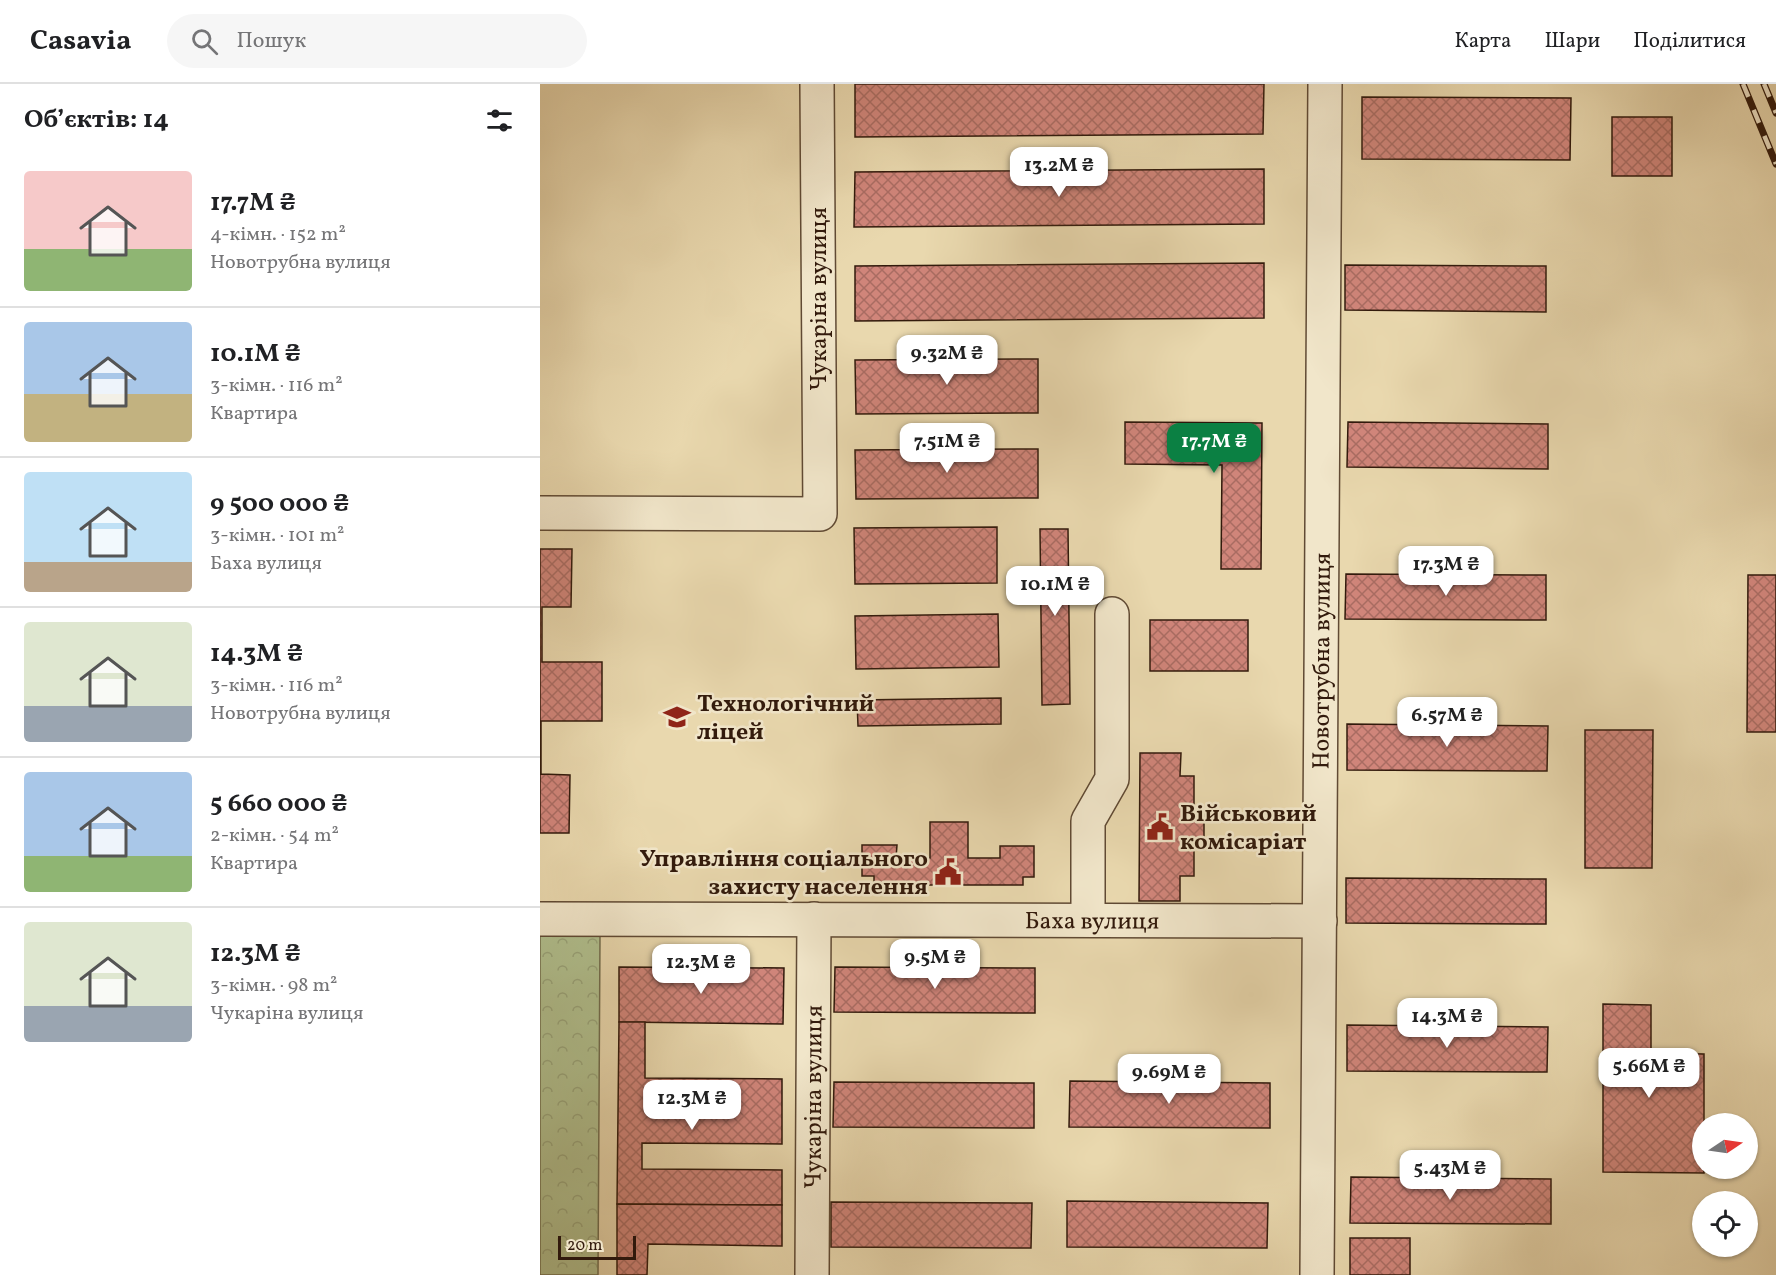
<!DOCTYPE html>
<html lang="uk">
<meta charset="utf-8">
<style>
body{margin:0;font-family:Vollkorn,serif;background:#f6f6f6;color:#202124;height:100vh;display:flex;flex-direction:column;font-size:22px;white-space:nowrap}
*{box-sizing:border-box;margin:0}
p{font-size:20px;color:#757577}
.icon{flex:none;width:33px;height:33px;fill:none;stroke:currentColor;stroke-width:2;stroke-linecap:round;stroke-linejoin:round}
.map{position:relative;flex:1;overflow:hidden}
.side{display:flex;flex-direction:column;background:#fff;width:540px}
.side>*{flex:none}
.needle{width:39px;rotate:77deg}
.tools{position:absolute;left:1152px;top:1029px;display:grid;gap:12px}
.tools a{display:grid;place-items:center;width:66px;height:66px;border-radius:50%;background:#fff;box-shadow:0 2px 4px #0004;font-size:30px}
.scale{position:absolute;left:18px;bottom:15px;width:78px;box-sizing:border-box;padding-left:6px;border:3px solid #321a0c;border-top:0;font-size:16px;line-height:21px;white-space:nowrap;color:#321a0c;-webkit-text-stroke:4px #f1e6ca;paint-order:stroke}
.price{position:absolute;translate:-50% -51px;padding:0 14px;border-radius:12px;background:#fff;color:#222;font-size:20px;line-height:39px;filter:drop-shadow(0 2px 3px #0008)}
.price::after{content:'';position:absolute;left:50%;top:36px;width:18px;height:14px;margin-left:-9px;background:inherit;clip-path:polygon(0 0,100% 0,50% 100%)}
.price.active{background:#0b8043;color:#fff}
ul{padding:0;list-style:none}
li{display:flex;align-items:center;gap:18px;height:150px;padding:0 24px}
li+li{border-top:2px solid #e0e0e0}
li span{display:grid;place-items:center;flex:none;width:168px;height:120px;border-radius:6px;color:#555}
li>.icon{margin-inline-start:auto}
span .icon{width:72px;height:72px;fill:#fffc;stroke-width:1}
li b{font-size:26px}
h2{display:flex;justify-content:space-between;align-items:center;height:72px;padding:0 24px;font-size:26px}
header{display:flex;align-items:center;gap:36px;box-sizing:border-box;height:84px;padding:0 30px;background:#fff;border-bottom:2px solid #e0e0e0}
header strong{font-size:28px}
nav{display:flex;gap:33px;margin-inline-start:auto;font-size:21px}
.search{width:420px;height:54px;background:#f6f6f6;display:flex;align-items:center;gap:15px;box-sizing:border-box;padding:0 21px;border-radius:33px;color:#757577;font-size:22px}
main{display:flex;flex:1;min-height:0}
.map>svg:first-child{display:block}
.park{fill:url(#park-crowns);stroke:#726d4e;stroke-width:1.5}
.building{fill:url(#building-cross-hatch);stroke:#321a0c;stroke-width:1.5}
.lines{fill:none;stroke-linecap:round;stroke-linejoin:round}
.minor-casing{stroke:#604a34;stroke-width:36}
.minor{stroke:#f1e6ca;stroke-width:33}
.rail-casing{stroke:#321a0c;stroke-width:7}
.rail{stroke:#f1e6ca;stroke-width:4.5;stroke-dasharray:14;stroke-linecap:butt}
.labels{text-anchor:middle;stroke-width:5;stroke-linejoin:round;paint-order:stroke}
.street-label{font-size:24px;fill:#321a0c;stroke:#f1e6ca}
.poi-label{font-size:24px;font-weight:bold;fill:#321a0c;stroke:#f1e6ca;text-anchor:start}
</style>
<header>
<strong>Casavia</strong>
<div class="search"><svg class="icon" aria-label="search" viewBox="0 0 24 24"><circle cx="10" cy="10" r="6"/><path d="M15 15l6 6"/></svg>Пошук</div>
<nav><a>Карта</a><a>Шари</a><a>Поділитися</a></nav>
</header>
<main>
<section class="side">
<h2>Об’єктів: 14<svg class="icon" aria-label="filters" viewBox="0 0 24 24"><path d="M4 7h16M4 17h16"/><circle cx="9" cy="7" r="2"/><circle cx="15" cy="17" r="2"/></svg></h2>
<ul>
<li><span style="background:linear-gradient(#f6c9c9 65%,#8fb573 0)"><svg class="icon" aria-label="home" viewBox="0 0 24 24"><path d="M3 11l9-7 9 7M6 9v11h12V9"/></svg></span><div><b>17.7M ₴</b><p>4-кімн. · 152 m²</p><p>Новотрубна вулиця</p></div></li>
<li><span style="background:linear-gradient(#a9c7e8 60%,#c2b280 0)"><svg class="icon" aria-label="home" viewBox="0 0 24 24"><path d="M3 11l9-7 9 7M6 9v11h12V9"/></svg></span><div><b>10.1M ₴</b><p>3-кімн. · 116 m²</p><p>Квартира</p></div></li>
<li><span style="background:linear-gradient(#bfe0f5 75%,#b9a48a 0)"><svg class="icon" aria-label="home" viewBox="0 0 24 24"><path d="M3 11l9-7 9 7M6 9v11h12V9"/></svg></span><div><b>9 500 000 ₴</b><p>3-кімн. · 101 m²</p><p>Баха вулиця</p></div></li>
<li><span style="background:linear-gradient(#dfe7d0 70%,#9aa5b1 0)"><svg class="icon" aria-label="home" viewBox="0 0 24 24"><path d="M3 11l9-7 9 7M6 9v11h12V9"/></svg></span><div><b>14.3M ₴</b><p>3-кімн. · 116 m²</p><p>Новотрубна вулиця</p></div></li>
<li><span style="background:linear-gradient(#a9c7e8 70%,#8fb573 0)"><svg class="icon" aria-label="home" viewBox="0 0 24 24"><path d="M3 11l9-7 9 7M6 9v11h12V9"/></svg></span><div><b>5 660 000 ₴</b><p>2-кімн. · 54 m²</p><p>Квартира</p></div></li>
<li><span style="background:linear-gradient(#dfe7d0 70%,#9aa5b1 0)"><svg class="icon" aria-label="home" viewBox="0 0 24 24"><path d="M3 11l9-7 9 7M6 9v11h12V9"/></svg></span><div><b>12.3M ₴</b><p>3-кімн. · 98 m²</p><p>Чукаріна вулиця</p></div></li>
</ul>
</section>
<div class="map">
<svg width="1236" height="1191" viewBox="0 0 1236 1191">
<defs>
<pattern id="park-crowns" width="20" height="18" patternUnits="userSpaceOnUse" patternTransform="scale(1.5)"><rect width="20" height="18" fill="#b1c08f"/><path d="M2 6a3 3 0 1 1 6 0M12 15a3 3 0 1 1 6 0" fill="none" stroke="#99a47a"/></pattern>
<pattern id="building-cross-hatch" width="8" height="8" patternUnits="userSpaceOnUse" patternTransform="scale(1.5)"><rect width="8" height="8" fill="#d0857a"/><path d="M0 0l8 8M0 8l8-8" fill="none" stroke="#a96c62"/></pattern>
</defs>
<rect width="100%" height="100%" fill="#e9d8ae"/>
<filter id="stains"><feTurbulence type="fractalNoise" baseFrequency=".00333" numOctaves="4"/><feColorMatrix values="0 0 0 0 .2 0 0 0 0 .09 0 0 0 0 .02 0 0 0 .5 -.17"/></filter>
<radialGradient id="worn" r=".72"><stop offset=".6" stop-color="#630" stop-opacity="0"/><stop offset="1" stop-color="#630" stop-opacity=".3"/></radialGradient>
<polygon class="park" points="0,852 60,852 58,1191 0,1191"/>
<g class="building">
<polygon points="315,0 724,0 723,50 315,53"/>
<polygon points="822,13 1031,14 1030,76 822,75"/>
<rect x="1072" y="33" width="60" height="59"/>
<polygon points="724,85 724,140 314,143 315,88"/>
<polygon points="724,179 724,234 315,237 315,182"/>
<polygon points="805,181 1006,182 1006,228 805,226"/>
<polygon points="498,275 498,329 316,330 315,276"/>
<polygon points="585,338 722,339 721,485 681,485 682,381 585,380"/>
<polygon points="808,338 1008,340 1008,385 807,383"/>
<polygon points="498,365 498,414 316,415 315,366"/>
<polygon points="457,443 457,499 315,500 314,444"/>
<polygon points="500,445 528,445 530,620 502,621"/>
<polygon points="0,465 32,465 31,523 2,523 2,578 62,578 62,637 1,637 1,690 30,691 29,749 0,749"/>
<polygon points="806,490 1006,491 1006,536 805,535"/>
<polygon points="1208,491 1236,491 1236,648 1207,648"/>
<polygon points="458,530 459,583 316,585 315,532"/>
<rect x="610" y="536" width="98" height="51"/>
<polygon points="461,614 461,640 318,642 317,616"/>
<polygon points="807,640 1008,642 1007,687 807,686"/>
<polygon points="1045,646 1113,646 1112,784 1045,784"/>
<polygon points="600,669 641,669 640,692 654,692 654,728 664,728 664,762 654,762 654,792 640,792 640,817 599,817"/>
<polygon points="390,738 428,738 428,774 460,774 460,762 494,762 494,793 483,793 483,801 334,801 334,792 322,792 322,761 357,761 356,774 390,774"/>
<polygon points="806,794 1006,795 1006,840 806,839"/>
<polygon points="79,883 244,884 243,940 79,938"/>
<polygon points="295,883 495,884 495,929 294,928"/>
<polygon points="1063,920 1111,921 1111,969 1164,970 1164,1040 1162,1040 1164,1089 1063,1088"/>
<polygon points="79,938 105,938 105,994 242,995 242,1060 102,1059 102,1085 242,1086 242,1121 77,1120"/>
<polygon points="807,941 1008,943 1007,988 807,987"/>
<polygon points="530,997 730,999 730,1044 529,1043"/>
<polygon points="294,998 494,999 494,1044 293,1043"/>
<polygon points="811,1093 1011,1095 1011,1140 810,1139"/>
<polygon points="527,1117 728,1119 727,1164 527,1163"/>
<polygon points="291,1118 492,1119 491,1164 291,1163"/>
<polygon points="77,1120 242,1121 242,1162 108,1160 107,1191 77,1191"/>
<rect x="810" y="1154" width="60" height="37"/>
</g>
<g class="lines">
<defs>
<g id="minor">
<polyline points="0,429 280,430 277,0"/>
<path id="s1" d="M0,835l780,2"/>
<polyline points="548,836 548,737 572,695 572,530"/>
<path id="s2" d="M272,1191l2,-356"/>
<path id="s3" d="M777,1191l8,-1191"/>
</g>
</defs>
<use href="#minor" class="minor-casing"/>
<use href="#minor" class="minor"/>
<defs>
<g id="rail">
<polyline points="1203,0 1236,80"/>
<polyline points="1224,0 1236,29"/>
</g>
</defs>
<use href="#rail" class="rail-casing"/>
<use href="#rail" class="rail"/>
</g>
<defs>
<symbol id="school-bare" viewBox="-9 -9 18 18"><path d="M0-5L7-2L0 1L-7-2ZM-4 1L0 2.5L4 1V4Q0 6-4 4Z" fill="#8f2418" stroke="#f1e6ca" stroke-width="2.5" paint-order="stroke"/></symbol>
<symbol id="civic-bare" viewBox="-9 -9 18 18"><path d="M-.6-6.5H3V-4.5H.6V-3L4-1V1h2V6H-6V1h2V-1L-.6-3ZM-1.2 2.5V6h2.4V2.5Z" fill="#8f2418" stroke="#f1e6ca" stroke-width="2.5" paint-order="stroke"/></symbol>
</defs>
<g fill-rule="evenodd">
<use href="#school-bare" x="118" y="614" width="38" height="38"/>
<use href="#civic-bare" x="601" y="724" width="38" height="38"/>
<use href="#civic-bare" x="389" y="769" width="38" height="38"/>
</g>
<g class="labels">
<g class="street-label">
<text transform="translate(278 215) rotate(-90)" y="8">Чукаріна вулиця</text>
<text dy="8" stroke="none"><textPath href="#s3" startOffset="614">Новотрубна вулиця</textPath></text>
<text dy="8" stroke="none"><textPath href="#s1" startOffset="552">Баха вулиця</textPath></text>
<text dy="8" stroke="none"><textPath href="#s2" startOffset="178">Чукаріна вулиця</textPath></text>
</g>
<g class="poi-label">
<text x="157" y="627">Технологічний<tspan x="157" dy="28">ліцей</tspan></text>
<text x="640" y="737">Військовий<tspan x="640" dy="28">комісаріат</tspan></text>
<text x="388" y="782" text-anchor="end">Управління соціального<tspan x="388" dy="28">захисту населення</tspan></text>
</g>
</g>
<rect width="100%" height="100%" filter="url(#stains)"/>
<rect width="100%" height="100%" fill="url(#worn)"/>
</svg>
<div class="tools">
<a><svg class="needle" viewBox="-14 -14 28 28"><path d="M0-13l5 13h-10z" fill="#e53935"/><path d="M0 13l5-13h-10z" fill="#757577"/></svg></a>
<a><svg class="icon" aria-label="locate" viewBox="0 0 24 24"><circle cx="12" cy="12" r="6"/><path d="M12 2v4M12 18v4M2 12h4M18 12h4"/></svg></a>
</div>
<div class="scale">20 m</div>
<b class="price" style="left:519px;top:114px">13.2M ₴</b>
<b class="price" style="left:407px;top:302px">9.32M ₴</b>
<b class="price" style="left:407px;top:390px">7.51M ₴</b>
<b class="price active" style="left:674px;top:390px">17.7M ₴</b>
<b class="price" style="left:906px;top:513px">17.3M ₴</b>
<b class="price" style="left:515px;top:533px">10.1M ₴</b>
<b class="price" style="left:907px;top:664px">6.57M ₴</b>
<b class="price" style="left:395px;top:906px">9.5M ₴</b>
<b class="price" style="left:161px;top:911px">12.3M ₴</b>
<b class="price" style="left:907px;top:965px">14.3M ₴</b>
<b class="price" style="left:1109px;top:1015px">5.66M ₴</b>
<b class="price" style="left:629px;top:1021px">9.69M ₴</b>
<b class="price" style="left:152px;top:1047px">12.3M ₴</b>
<b class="price" style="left:910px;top:1117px">5.43M ₴</b>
</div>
</main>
